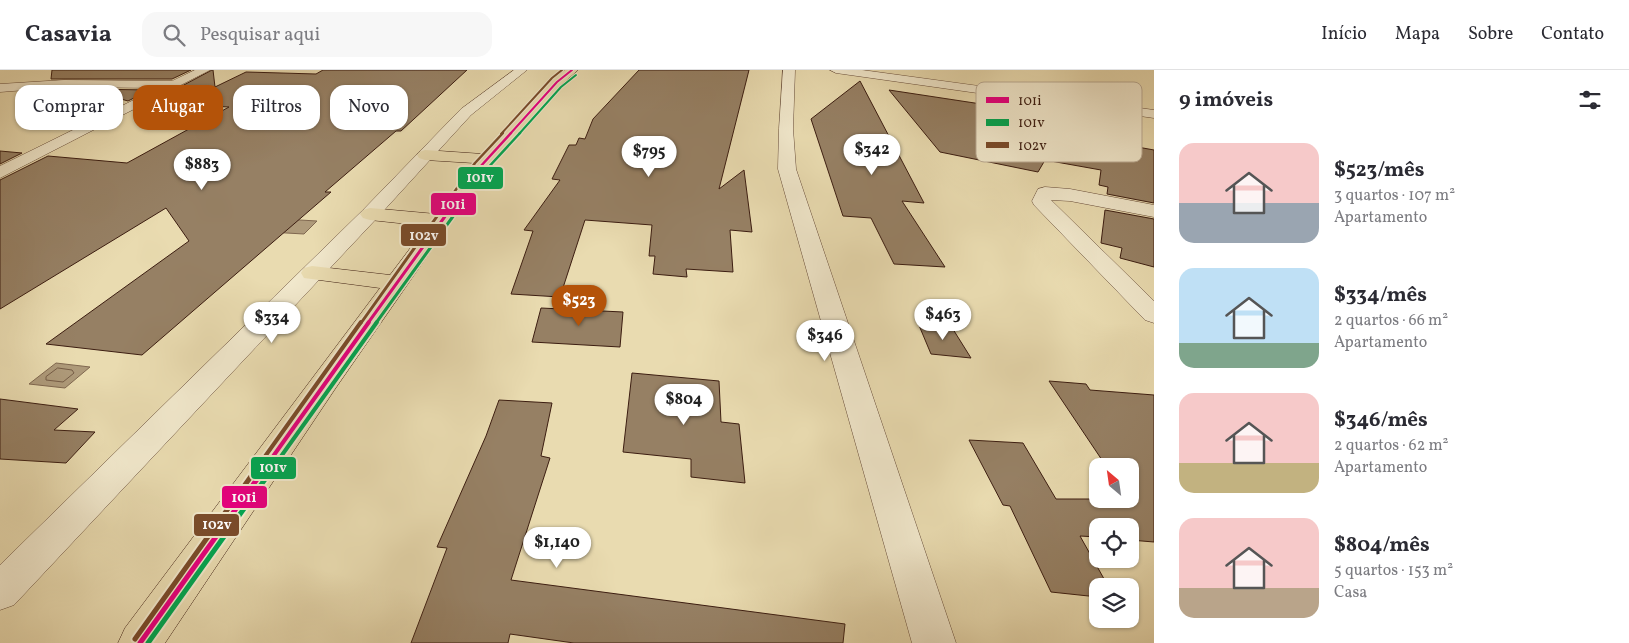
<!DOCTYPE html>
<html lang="pt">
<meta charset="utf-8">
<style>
body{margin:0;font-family:Vollkorn,serif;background:#f7f7f7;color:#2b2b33;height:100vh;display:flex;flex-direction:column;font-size:19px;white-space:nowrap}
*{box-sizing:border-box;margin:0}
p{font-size:16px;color:#7c7c81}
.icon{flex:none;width:28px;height:28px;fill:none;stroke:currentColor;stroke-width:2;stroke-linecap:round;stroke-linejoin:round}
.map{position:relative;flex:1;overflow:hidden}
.panel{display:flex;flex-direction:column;background:#fff;width:475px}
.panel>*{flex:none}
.banner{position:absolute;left:15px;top:15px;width:475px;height:45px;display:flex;gap:10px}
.needle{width:32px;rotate:331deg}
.tools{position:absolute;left:1089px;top:388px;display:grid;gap:10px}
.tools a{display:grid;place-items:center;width:50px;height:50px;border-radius:10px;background:#fff;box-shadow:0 1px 4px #0004;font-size:25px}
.price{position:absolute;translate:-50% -42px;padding:0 11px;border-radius:18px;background:#fff;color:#222;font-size:16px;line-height:32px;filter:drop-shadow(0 1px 2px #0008)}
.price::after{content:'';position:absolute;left:50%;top:30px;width:15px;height:11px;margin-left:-8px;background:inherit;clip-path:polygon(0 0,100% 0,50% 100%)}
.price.selected{background:#b45309;color:#fff}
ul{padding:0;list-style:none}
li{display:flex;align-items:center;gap:15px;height:125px;padding:0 25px}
li span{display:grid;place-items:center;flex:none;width:140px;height:100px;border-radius:15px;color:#555}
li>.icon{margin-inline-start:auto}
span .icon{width:60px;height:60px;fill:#fffc;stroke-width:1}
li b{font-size:21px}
h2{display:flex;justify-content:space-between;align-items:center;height:60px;padding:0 25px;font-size:21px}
.chip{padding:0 18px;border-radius:15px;background:#fff;box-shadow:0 1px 4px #0004;font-size:18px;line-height:45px}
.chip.selected{background:#b45309;color:#fff}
header{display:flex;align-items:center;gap:30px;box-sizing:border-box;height:70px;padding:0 25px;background:#fff;border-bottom:1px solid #e1e1e2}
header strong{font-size:24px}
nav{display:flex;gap:28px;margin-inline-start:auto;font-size:18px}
.search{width:350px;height:45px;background:#f7f7f7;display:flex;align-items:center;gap:12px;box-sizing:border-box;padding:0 18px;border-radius:15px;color:#7c7c81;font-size:19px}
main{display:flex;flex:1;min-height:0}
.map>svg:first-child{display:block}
.water{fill:#ae9a7a;stroke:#806850}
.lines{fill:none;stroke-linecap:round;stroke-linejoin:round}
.shore{stroke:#755c46;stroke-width:1}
.building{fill:#968064;stroke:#3c1d11}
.minor-casing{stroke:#674c39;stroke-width:1}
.major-casing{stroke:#3c1d11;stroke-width:1}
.minor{fill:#f1e8cc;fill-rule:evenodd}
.major{fill:#e9dbb0;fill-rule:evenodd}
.bus-1-far4-casing{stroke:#f1e8cc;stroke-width:4}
.bus-1-far3-casing{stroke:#f1e8cc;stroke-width:5}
.bus-1-far2-casing{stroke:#f1e8cc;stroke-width:6}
.bus-1-far1-casing{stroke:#f1e8cc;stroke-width:8}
.bus-1-casing{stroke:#f1e8cc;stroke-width:9}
.bus-2-far4-casing{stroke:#f1e8cc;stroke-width:4}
.bus-2-far3-casing{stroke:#f1e8cc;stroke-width:5}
.bus-2-far2-casing{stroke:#f1e8cc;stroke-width:6}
.bus-2-far1-casing{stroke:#f1e8cc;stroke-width:8}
.bus-2-casing{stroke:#f1e8cc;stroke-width:9}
.bus-3-far4-casing{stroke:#f1e8cc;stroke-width:4}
.bus-3-far3-casing{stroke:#f1e8cc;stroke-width:5}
.bus-3-far2-casing{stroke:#f1e8cc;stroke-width:6}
.bus-3-far1-casing{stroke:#f1e8cc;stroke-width:8}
.bus-3-casing{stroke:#f1e8cc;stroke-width:9}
.bus-1-far4{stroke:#e5007d;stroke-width:2}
.bus-1-far3{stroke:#e5007d;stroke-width:2.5}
.bus-1-far2{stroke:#e5007d;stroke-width:3}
.bus-1-far1{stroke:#e5007d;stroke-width:4}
.bus-1{stroke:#e5007d;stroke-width:5}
.bus-2-far4{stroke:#00a651;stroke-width:2}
.bus-2-far3{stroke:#00a651;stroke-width:2.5}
.bus-2-far2{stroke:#00a651;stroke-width:3}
.bus-2-far1{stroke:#00a651;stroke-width:4}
.bus-2{stroke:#00a651;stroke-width:5}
.bus-3-far4{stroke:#7a4b2a;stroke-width:2}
.bus-3-far3{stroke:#7a4b2a;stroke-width:2.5}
.bus-3-far2{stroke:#7a4b2a;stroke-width:3}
.bus-3-far1{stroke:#7a4b2a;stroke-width:4}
.bus-3{stroke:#7a4b2a;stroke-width:5}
.key{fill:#f1e8cc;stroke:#bbab94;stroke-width:1}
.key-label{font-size:14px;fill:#3c1d11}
.line-badge{stroke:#f1e8cc;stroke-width:2}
.badge-label{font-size:14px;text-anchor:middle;font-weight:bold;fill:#fff}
</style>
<header>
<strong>Casavia</strong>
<div class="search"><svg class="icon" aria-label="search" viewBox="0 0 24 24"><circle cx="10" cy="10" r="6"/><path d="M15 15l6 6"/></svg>Pesquisar aqui</div>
<nav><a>Início</a><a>Mapa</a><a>Sobre</a><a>Contato</a></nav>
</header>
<main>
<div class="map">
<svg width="1154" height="573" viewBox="0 0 1154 573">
<rect width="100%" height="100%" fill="#e9dbb0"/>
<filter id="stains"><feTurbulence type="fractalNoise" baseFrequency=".004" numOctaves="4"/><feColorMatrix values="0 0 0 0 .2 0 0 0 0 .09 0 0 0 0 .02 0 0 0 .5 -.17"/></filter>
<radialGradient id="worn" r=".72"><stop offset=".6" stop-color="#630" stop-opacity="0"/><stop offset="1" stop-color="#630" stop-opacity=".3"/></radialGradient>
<g class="water">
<polygon points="266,148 317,151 304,164 251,161"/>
<polygon points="56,293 90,297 65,318 29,314"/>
</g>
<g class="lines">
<polygon class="shore" points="58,298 72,300 74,303 63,312 46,310 46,307"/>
</g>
<g class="building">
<polygon points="52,0 191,0 172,9 51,9"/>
<polygon points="212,0 213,0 215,17 246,2 316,4 323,0 467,0 401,61 396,61 325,122 331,122 142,285 46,274 189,171 166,138 0,239 0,110 48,86 127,93 229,37 150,33"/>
<polygon points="639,0 749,0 719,119 744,100 752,162 730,160 733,202 686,199 687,207 653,204 655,186 649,186 652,155 585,150 560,227 511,224 533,161 524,160 560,110 552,109 569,75 576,75 579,68 585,69 593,49"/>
<polygon points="860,11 924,133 902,131 945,197 894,194 871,148 843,146 811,49"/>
<polygon points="86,19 150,20 128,31"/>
<polygon points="889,20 1139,58 1132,76 1154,80 1154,133 1107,124 1108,117 1099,115 1101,100 1045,90 1038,102 940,82"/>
<polygon points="0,81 22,83 0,94"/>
<polygon points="1105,140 1154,149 1154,197 1120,188 1122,178 1101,173"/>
<polygon points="541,238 623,242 620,277 532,272"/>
<polygon points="918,253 951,256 971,288 931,284"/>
<polygon points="632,303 719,311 721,352 739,354 745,413 691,407 691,389 623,382"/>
<polygon points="1049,311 1086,314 1090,320 1154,325 1154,472 1130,470 1130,456 1098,456 1098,467 1080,466 1108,516 1098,516 1098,527 1051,522 1010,436 1003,435 969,370 1023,373 1056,429 1130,429 1130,396 1106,396"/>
<polygon points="0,329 78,339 54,360 95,362 66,393 0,389"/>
<polygon points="499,330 552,333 541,386 550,388 511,510 845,554 843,573 574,573 510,564 508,573 411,573 447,478 437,477 486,366"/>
</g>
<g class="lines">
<defs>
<g id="minor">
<polygon points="195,0 210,0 0,108 0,96 158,18 64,17 0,22 0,14 64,10 172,11"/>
<polygon points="514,0 527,0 471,45 377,148 14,535 0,540 0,495 363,140 461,39"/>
<polygon points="783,0 795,0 793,59 796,99 956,573 912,573 778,99 779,59"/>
<polygon points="830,0 862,0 1154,40 1154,48 836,3"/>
<polygon points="1045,117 1070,119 1154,135 1154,147 1070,131 1051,130 1154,231 1154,253 1145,250 1034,135 1032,131 1038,119"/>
</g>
<polygon id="major" points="565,0 578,0 561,15 486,101 335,319 165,573 118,573 125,558 380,218 304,208 301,203 304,198 312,196 390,205 427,156 370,150 363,148 360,144 363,140 370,138 436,144 474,93 425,90 419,88 417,85 419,82 425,80 483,84 553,9"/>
</defs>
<use href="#minor" class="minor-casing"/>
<use href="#major" class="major-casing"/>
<use href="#minor" class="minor"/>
<use href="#major" class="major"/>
<defs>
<polyline id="bus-1-far4" points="510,64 557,12 572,0"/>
<polyline id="bus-1-far3" points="445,146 480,97 511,63"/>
<polyline id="bus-1-far2" points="368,253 446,145"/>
<polyline id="bus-1-far1" points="269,392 369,252"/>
<polyline id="bus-1" points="140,573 270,391"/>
<polyline id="bus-2-far4" points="519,64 561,17 576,5"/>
<polyline id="bus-2-far3" points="453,146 485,101 520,63"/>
<polyline id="bus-2-far2" points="376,253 454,145"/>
<polyline id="bus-2-far1" points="277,392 377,252"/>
<polyline id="bus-2" points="148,573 278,391"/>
<polyline id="bus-3-far4" points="501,64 552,8 562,0"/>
<polyline id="bus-3-far3" points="437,146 475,93 503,63"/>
<polyline id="bus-3-far2" points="361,253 438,145"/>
<polyline id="bus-3-far1" points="261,392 361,252"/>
<polyline id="bus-3" points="135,569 262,391"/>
</defs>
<use href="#bus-1-far4" class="bus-1-far4-casing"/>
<use href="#bus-1-far3" class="bus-1-far3-casing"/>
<use href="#bus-1-far2" class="bus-1-far2-casing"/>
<use href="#bus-1-far1" class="bus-1-far1-casing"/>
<use href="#bus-1" class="bus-1-casing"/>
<use href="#bus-2-far4" class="bus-2-far4-casing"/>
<use href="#bus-2-far3" class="bus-2-far3-casing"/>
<use href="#bus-2-far2" class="bus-2-far2-casing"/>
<use href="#bus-2-far1" class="bus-2-far1-casing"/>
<use href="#bus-2" class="bus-2-casing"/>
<use href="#bus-3-far4" class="bus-3-far4-casing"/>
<use href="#bus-3-far3" class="bus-3-far3-casing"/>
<use href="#bus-3-far2" class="bus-3-far2-casing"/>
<use href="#bus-3-far1" class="bus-3-far1-casing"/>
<use href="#bus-3" class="bus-3-casing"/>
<use href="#bus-1-far4" class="bus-1-far4"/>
<use href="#bus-1-far3" class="bus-1-far3"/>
<use href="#bus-1-far2" class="bus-1-far2"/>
<use href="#bus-1-far1" class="bus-1-far1"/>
<use href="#bus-1" class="bus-1"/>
<use href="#bus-2-far4" class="bus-2-far4"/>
<use href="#bus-2-far3" class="bus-2-far3"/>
<use href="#bus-2-far2" class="bus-2-far2"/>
<use href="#bus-2-far1" class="bus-2-far1"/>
<use href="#bus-2" class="bus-2"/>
<use href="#bus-3-far4" class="bus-3-far4"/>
<use href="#bus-3-far3" class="bus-3-far3"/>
<use href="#bus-3-far2" class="bus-3-far2"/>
<use href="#bus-3-far1" class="bus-3-far1"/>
<use href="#bus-3" class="bus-3"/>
</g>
<rect x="976" y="12" width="166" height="80" rx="8" class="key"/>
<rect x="986" y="27" width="23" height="6" fill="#e5007d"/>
<rect x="986" y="49" width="23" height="7" fill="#00a651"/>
<rect x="986" y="72" width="23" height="6" fill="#7a4b2a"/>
<g class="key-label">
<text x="1018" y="35">101i</text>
<text x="1018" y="57">101v</text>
<text x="1018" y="80">102v</text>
</g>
<g class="line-badge">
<rect x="457" y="96" width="47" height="24" rx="5" fill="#00a651"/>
<rect x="430" y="122" width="47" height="24" rx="5" fill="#e5007d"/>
<rect x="400" y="153" width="47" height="24" rx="5" fill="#7a4b2a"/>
<rect x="250" y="386" width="47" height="24" rx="5" fill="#00a651"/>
<rect x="221" y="415" width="47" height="24" rx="5" fill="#e5007d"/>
<rect x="193" y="443" width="47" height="24" rx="5" fill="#7a4b2a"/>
</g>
<g class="badge-label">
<text x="480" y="112">101v</text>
<text x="453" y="139">101i</text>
<text x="424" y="170">102v</text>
<text x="273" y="402">101v</text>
<text x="244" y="432">101i</text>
<text x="217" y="459">102v</text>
</g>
<rect width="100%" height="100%" filter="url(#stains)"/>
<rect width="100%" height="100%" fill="url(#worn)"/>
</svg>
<div class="tools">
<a><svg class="needle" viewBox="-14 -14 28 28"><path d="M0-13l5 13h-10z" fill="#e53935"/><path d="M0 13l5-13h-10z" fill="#7c7c81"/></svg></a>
<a><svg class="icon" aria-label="locate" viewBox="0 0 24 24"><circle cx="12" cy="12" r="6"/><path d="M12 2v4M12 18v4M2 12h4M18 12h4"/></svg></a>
<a><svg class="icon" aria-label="layers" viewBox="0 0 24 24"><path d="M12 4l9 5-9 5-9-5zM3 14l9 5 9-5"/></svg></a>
</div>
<b class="price" style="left:872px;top:106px">$342</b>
<b class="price" style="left:649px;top:108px">$795</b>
<b class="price" style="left:202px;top:121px">$883</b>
<b class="price selected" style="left:579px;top:257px">$523</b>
<b class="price" style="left:943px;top:271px">$463</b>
<b class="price" style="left:272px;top:274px">$334</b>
<b class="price" style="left:825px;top:292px">$346</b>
<b class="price" style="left:684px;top:356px">$804</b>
<b class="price" style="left:557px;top:499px">$1,140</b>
<div class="banner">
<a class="chip">Comprar</a>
<a class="chip selected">Alugar</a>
<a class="chip">Filtros</a>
<a class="chip">Novo</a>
</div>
</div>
<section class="panel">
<h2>9 imóveis<svg class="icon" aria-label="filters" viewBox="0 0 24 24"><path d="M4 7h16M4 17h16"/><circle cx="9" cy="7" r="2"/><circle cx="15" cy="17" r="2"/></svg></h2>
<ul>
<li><span style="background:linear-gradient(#f6c9c9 60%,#9aa5b1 0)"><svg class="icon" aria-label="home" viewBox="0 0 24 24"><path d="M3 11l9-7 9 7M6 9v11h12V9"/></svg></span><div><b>$523/mês</b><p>3 quartos · 107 m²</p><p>Apartamento</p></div></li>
<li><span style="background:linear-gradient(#bfe0f5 75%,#7fa58c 0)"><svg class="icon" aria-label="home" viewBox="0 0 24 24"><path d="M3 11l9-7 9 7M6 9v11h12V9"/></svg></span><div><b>$334/mês</b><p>2 quartos · 66 m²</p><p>Apartamento</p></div></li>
<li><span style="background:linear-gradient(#f6c9c9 70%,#c2b280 0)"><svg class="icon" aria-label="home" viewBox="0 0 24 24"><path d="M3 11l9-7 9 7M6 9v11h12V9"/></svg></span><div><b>$346/mês</b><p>2 quartos · 62 m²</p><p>Apartamento</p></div></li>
<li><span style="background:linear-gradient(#f6c9c9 70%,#b9a48a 0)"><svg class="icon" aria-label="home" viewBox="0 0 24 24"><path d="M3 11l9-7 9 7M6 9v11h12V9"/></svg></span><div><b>$804/mês</b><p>5 quartos · 153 m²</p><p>Casa</p></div></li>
</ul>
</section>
</main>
